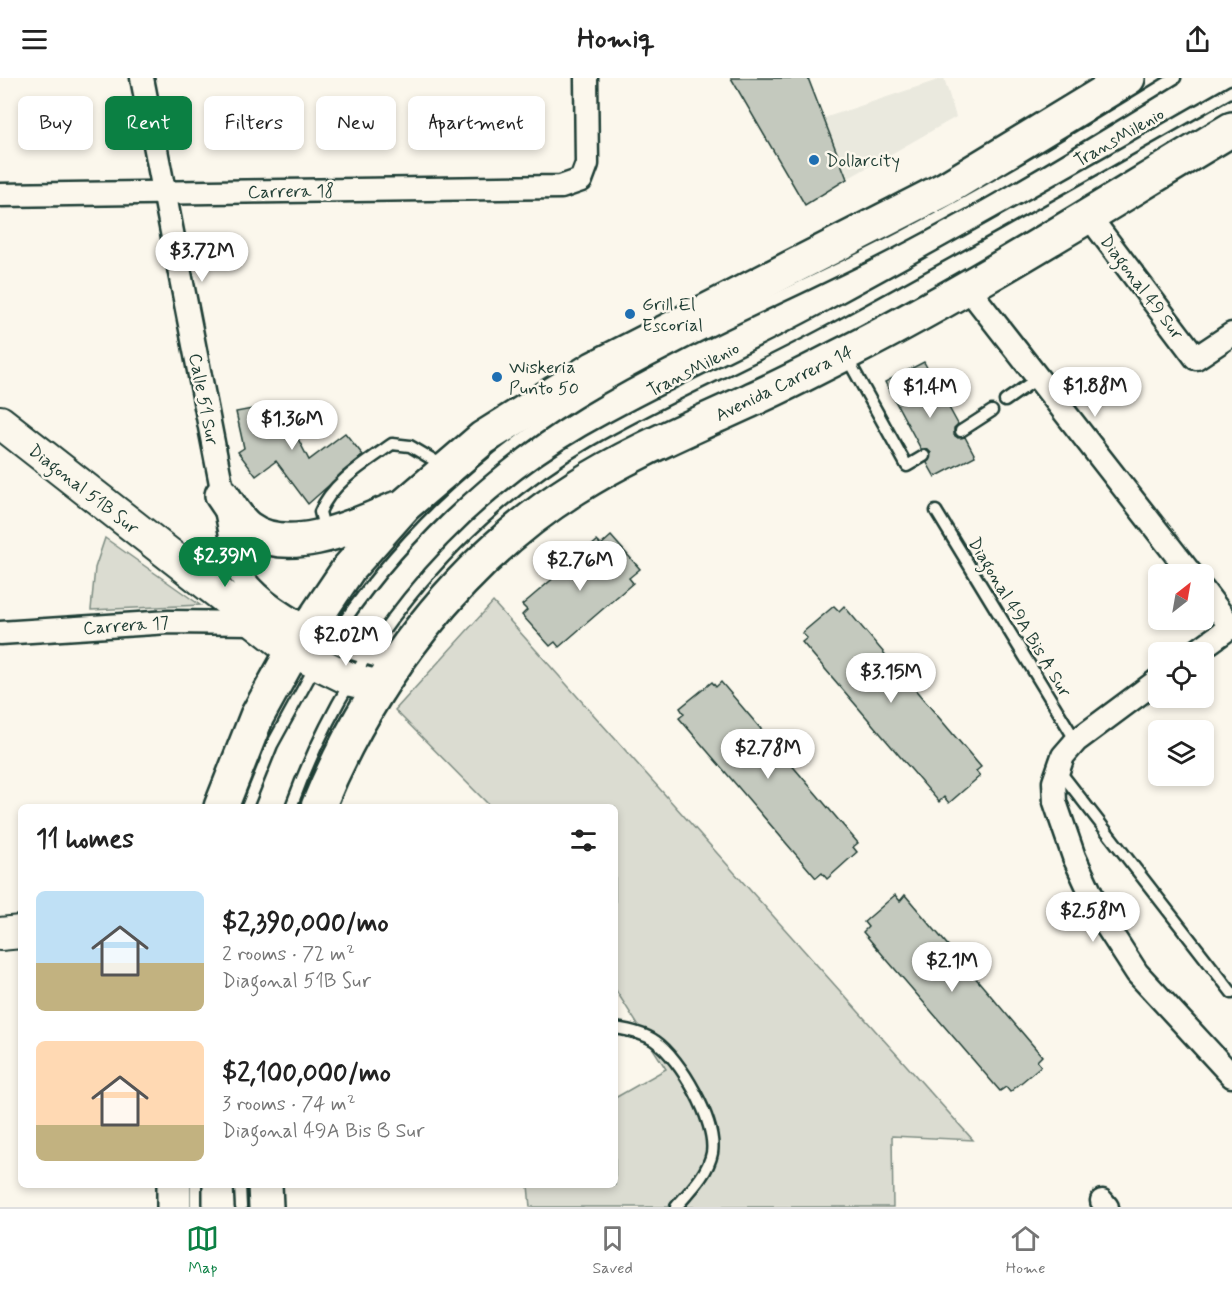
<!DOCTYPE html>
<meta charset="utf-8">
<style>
body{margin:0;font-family:Mynerve,sans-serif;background:#f2f2f2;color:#222;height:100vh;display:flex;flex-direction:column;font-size:22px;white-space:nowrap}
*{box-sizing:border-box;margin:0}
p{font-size:20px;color:#767676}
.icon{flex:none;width:33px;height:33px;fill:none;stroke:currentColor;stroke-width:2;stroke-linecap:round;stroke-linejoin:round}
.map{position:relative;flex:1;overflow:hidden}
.panel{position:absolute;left:18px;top:726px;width:600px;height:384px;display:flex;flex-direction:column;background:#fff;border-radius:9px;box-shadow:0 3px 9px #0003}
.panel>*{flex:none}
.guide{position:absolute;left:18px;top:18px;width:600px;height:54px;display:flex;gap:12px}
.needle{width:39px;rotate:31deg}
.controls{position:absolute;left:1148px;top:486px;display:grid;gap:12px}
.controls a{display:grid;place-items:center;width:66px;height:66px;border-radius:9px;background:#fff;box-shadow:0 3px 9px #0003;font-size:30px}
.price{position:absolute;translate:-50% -51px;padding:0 14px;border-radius:21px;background:#fff;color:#222;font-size:20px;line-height:39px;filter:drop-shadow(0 2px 3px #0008)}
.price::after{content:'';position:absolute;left:50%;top:36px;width:18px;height:14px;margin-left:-9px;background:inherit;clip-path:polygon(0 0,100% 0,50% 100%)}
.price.selected{background:#0b8043;color:#fff}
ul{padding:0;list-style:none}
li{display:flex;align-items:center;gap:18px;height:150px;padding:0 18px}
li span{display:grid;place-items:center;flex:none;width:168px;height:120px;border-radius:9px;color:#555}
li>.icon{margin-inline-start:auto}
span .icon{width:72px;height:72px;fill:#fffc;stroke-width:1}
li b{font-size:26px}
h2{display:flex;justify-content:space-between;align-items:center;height:72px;padding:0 18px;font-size:26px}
.pill{padding:0 21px;border-radius:9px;background:#fff;box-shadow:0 3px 9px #0003;font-size:21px;line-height:54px}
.pill.selected{background:#0b8043;color:#fff}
header{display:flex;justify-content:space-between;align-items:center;height:78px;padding:0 18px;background:#fff;font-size:27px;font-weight:700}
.dock{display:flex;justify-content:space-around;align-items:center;height:84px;border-top:2px solid #e0e0e0;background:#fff;font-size:16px;color:#767676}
.dock a{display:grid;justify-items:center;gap:3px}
.dock .selected{color:#0b8043}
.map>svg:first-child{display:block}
.built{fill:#eae9de}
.green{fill:#dbdcd1;stroke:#7d8c82;stroke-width:1.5}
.building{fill:#c4c9be;stroke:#1f3d34;stroke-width:1.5}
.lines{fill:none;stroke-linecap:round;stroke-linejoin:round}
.lane-casing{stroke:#1f3d34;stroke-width:15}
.street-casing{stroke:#1f3d34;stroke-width:27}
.secondary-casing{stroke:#1f3d34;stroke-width:36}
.primary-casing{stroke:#1f3d34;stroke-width:38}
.lane{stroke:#fbf7ec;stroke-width:10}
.street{stroke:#fbf7ec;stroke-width:22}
.secondary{stroke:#fbf7ec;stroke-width:32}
.primary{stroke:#fbf7ec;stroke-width:33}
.poi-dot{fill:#1f6fb2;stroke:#fbf7ec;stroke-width:2}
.labels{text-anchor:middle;stroke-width:5;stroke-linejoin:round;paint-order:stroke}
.street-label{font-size:18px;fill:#1f3d34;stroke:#fbf7ec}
.poi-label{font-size:18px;fill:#1f3d34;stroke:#fbf7ec;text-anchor:start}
</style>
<header><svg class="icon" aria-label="menu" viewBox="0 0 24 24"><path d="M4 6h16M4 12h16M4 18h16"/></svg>Homiq<svg class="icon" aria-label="share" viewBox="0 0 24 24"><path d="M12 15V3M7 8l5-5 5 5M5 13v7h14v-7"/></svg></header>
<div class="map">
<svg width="1232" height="1129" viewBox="0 0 1232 1129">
<rect width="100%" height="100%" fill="#fbf7ec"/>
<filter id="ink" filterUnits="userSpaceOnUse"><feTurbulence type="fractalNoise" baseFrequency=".0167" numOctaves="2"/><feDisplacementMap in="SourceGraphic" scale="12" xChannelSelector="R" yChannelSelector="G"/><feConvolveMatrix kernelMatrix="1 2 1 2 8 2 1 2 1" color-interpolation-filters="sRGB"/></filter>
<g filter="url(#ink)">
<polygon class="built" points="944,0 956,39 847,101 824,40"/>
<g class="green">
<polygon points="105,460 200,527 91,532 95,490"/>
<polygon points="493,524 973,1062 892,1058 893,1129 530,1129 528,1107 615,1107 615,1020 666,991 615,911 615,729 491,729 395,632"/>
</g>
<g class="building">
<polygon points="731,0 808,0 847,101 805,127"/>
<polygon points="924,284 958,346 954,350 954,357 958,360 965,359 975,378 935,399 927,385 931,375 927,371 921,371 885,304"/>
<polygon points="280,326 309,382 345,355 363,377 308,426 276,383 256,398 238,374 244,370 236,334"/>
<polygon points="611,458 640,491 629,500 633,505 559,569 555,564 550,568 522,537 527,532 522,527 597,463 601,467"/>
<polygon points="834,528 839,533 844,528 981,689 976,693 980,698 949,725 944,719 939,724 802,564 807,560 802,555"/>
<polygon points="712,604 716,609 721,604 858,765 853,769 857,774 827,801 822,795 816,800 679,640 684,636 680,630"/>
<polygon points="895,817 900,823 905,817 1042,978 1037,983 1041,988 1010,1014 1006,1009 1000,1013 863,854 868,849 864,844"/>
</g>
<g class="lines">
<defs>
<g id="lane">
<polyline points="846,278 907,388 924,378"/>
<polyline points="1005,323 1038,300"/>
<polyline points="961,353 992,333"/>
<polyline points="936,433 1076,663"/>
<path d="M325,454l-5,-20c12,-30 47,-50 72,-68l18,2 34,20"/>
<path d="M331,563c61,-95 150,-180 246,-239 94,-57 196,-100 294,-149 105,-53 205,-114 304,-175"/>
<polyline points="1058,691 1232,915"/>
<polyline points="247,729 272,667 316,587"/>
<path d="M291,729c55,-150 159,-285 298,-366 78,-45 160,-80 239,-123 136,-74 270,-150 404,-227"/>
<path d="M615,950c13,2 29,5 40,13 25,17 62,81 57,112 -4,21 -23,39 -36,54"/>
<polyline points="196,1107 196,1129"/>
<polyline points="240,1107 241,1129"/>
</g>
<g id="street">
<path d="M142,0l96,493c25,43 112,82 160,89"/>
<polyline points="0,117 561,109 581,102 587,86 586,0"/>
<polyline points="1088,137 1196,280 1232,256"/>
<polyline points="967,209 1191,496"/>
<polyline points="1203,512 1232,550"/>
<polyline points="0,555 169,544 253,545"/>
<polyline points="1196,574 1232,548"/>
<polyline points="1158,602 1076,663 1063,678 1054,704 1055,724 1074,779 1104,844 1137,895 1232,998"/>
<polyline points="1102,1123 1107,1129"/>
</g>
<g id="secondary">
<polyline points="0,344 293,573 352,602 380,609"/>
<polyline points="0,856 21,854"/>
</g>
<g id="primary">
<path d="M222,417c8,11 15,25 26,33 40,30 107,-2 147,-19"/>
<polyline points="221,729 257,638 293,573 349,490 405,427 483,360 593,291 945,111 1128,0"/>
<path d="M318,729c51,-126 141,-246 257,-319 56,-36 118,-61 178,-89 34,-15 67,-33 99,-49 131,-67 254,-146 380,-221"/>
<polyline points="174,1107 174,1129"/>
<polyline points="265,1107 266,1129"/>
</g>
</defs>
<use href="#lane" class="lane-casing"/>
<use href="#street" class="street-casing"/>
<use href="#secondary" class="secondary-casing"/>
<use href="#primary" class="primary-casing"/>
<use href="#lane" class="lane"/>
<use href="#street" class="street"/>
<use href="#secondary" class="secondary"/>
<use href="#primary" class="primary"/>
</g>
</g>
<g class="poi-dot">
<circle cx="814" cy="82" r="6"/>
<circle cx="630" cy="236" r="6"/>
<circle cx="497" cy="299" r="6"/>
</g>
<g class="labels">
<g class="street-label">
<text transform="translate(1119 59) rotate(-30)" y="6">TransMilenio</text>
<text transform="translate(291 113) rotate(-1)" y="6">Carrera 18</text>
<text transform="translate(1142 209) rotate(53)" y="6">Diagonal 49 Sur</text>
<text transform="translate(693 291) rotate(-27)" y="6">TransMilenio</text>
<text transform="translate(784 305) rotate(-26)" y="6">Avenida Carrera 14</text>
<text transform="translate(204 321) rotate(79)" y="6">Calle 51 Sur</text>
<text transform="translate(84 411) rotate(38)" y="6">Diagonal 51B Sur</text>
<text transform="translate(1020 539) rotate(59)" y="6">Diagonal 49A Bis A Sur</text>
<text transform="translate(126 547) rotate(-4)" y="6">Carrera 17</text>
</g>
<g class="poi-label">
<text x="826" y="88">Dollarcity</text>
<text x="642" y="232">Grill El<tspan x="642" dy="21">Escorial</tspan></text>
<text x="509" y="295">Wiskeria<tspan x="509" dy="21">Punto 50</tspan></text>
</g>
</g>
</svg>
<div class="controls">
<a><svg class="needle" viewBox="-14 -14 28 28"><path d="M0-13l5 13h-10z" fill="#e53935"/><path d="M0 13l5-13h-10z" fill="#767676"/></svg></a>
<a><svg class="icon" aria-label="locate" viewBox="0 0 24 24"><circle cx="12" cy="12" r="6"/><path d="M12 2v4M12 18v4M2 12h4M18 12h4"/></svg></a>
<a><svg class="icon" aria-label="layers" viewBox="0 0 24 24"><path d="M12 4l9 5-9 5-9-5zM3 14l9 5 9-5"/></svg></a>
</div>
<b class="price" style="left:202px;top:205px">$3.72M</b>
<b class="price" style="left:1095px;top:340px">$1.88M</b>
<b class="price" style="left:930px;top:341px">$1.4M</b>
<b class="price" style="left:292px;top:373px">$1.36M</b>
<b class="price selected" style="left:225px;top:510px">$2.39M</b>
<b class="price" style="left:580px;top:514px">$2.76M</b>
<b class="price" style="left:346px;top:589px">$2.02M</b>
<b class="price" style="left:891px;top:626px">$3.15M</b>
<b class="price" style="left:768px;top:702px">$2.78M</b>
<b class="price" style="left:1093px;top:865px">$2.58M</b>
<b class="price" style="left:952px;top:915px">$2.1M</b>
<div class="guide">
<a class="pill">Buy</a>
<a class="pill selected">Rent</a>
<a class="pill">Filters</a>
<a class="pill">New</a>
<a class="pill">Apartment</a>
</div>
<section class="panel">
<h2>11 homes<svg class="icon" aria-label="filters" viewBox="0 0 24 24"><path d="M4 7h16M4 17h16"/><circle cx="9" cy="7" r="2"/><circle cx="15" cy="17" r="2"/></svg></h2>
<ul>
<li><span style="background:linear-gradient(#bfe0f5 60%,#c2b280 0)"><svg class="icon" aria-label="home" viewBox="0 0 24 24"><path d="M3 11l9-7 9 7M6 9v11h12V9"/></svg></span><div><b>$2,390,000/mo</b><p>2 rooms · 72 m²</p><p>Diagonal 51B Sur</p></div></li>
<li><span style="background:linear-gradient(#ffd9b3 70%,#c2b280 0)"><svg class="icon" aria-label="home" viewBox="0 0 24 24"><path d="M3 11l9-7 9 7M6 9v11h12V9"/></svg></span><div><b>$2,100,000/mo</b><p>3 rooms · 74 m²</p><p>Diagonal 49A Bis B Sur</p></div></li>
</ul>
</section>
</div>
<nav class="dock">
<a class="selected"><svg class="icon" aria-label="map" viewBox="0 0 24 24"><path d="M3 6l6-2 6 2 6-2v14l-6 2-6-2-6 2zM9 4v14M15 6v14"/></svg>Map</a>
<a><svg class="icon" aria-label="saved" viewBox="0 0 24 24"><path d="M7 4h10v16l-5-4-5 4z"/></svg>Saved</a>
<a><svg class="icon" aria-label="home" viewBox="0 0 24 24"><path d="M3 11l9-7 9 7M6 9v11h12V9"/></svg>Home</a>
</nav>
